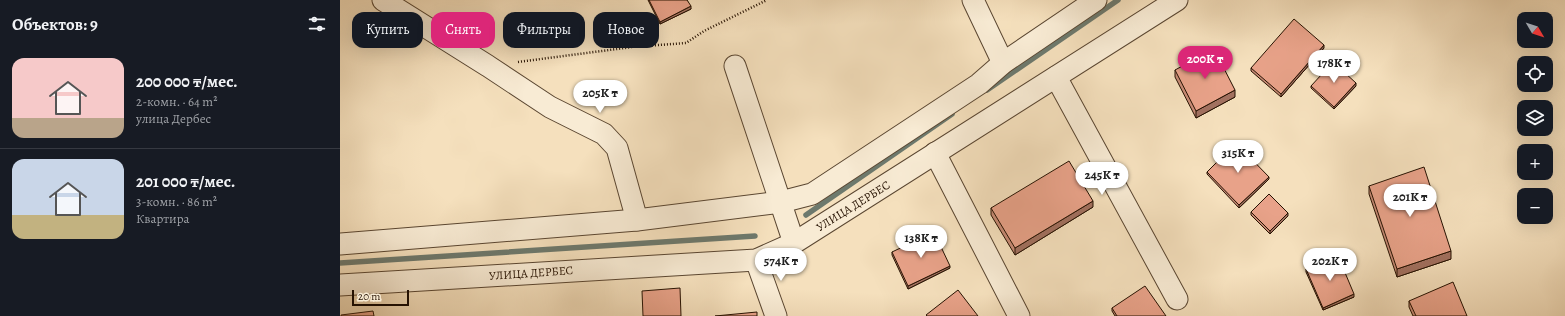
<!DOCTYPE html>
<html lang="ru">
<meta charset="utf-8">
<style>
body{margin:0;font-family:Alegreya,serif;background:#242831;color:#f1f3f6;height:100vh;display:flex;flex-direction:column;font-size:15px;white-space:nowrap}
*{box-sizing:border-box;margin:0}
p{font-size:13px;color:#9ea1a6}
.icon{flex:none;width:22px;height:22px;fill:none;stroke:currentColor;stroke-width:2;stroke-linecap:round;stroke-linejoin:round}
.map{position:relative;flex:1;overflow:hidden}
.drawer{display:flex;flex-direction:column;background:#171b24;width:340px}
.drawer>*{flex:none}
.guide{position:absolute;left:12px;top:12px;width:380px;height:36px;display:flex;gap:8px}
.needle{width:26px;rotate:129deg}
.fabs{position:absolute;left:1177px;top:12px;display:grid;gap:8px}
.fabs a{display:grid;place-items:center;width:36px;height:36px;border-radius:8px;background:#171b24;box-shadow:0 4px 16px #0002;font-size:20px}
.scale{position:absolute;left:12px;bottom:10px;width:57px;box-sizing:border-box;padding-left:4px;border:2px solid #261202;border-top:0;font-size:11px;line-height:14px;white-space:nowrap;color:#261202;-webkit-text-stroke:3px #f8ebd4;paint-order:stroke}
.price{position:absolute;translate:-50% -34px;padding:0 9px;border-radius:14px;background:#fff;color:#222;font-size:13px;line-height:26px;filter:drop-shadow(0 1px 2px #0008)}
.price::after{content:'';position:absolute;left:50%;top:24px;width:12px;height:9px;margin-left:-6px;background:inherit;clip-path:polygon(0 0,100% 0,50% 100%)}
.price.selected{background:#db2777;color:#fff}
ul{padding:0;list-style:none}
li{display:flex;align-items:center;gap:12px;height:100px;padding:0 12px}
li+li{border-top:1px solid #363941}
li span{display:grid;place-items:center;flex:none;width:112px;height:80px;border-radius:12px;color:#555}
li>.icon{margin-inline-start:auto}
span .icon{width:48px;height:48px;fill:#fffc;stroke-width:1}
li b{font-size:17px}
h2{display:flex;justify-content:space-between;align-items:center;height:48px;padding:0 12px;font-size:17px}
.chip{padding:0 14px;border-radius:12px;background:#171b24;box-shadow:0 4px 16px #0002;font-size:14px;line-height:36px}
.chip.selected{background:#db2777;color:#fff}
main{display:flex;flex:1;min-height:0}
.map>svg:first-child{display:block}
.lines{fill:none;stroke-linecap:round;stroke-linejoin:round}
.stream{stroke:#6d796d;stroke-width:5.5}
.street-casing{stroke:#5a4631;stroke-width:23}
.path{stroke:#261202;stroke-width:2.5;stroke-dasharray:1 2;stroke-linecap:butt}
.street{stroke:#f8ebd4;stroke-width:21}
.wall{fill:#c88b76;stroke:#261202}
.shaded-wall{fill:#a27160;stroke:#261202}
.building{fill:#e8a289;stroke:#261202}
.labels{text-anchor:middle;stroke-width:3;stroke-linejoin:round;paint-order:stroke}
.street-label{font-size:12px;fill:#261202;stroke:#f8ebd4}
</style>
<main>
<section class="drawer">
<h2>Объектов: 9<svg class="icon" aria-label="filters" viewBox="0 0 24 24"><path d="M4 7h16M4 17h16"/><circle cx="9" cy="7" r="2"/><circle cx="15" cy="17" r="2"/></svg></h2>
<ul>
<li><span style="background:linear-gradient(#f6c9c9 75%,#b9a48a 0)"><svg class="icon" aria-label="home" viewBox="0 0 24 24"><path d="M3 11l9-7 9 7M6 9v11h12V9"/></svg></span><div><b>200 000 ₸/мес.</b><p>2-комн. · 64 m²</p><p>улица Дербес</p></div></li>
<li><span style="background:linear-gradient(#c9d6e8 70%,#c2b280 0)"><svg class="icon" aria-label="home" viewBox="0 0 24 24"><path d="M3 11l9-7 9 7M6 9v11h12V9"/></svg></span><div><b>201 000 ₸/мес.</b><p>3-комн. · 86 m²</p><p>Квартира</p></div></li>
</ul>
</section>
<div class="map">
<svg width="1225" height="316" viewBox="0 0 1225 316">
<rect width="100%" height="100%" fill="#f5e0bd"/>
<filter id="stains"><feTurbulence type="fractalNoise" baseFrequency=".005" numOctaves="4"/><feColorMatrix values="0 0 0 0 .2 0 0 0 0 .09 0 0 0 0 .02 0 0 0 .5 -.17"/></filter>
<radialGradient id="worn" r=".72"><stop offset=".6" stop-color="#630" stop-opacity="0"/><stop offset="1" stop-color="#630" stop-opacity=".3"/></radialGradient>
<g class="lines">
<g class="stream">
<polyline points="647,90 778,0"/>
<polyline points="466,215 612,114"/>
<polyline points="0,263 415,236"/>
</g>
<defs>
<g id="street">
<polyline points="43,0 148,66 210,107 264,134 277,148 297,220"/>
<polyline points="633,0 663,63"/>
<polyline points="395,66 454,243"/>
<polyline points="716,77 837,299"/>
<polyline points="595,153 679,316"/>
<polyline points="0,244 297,220 441,202 472,194 639,84 663,63 756,0"/>
<polyline points="416,260 436,316"/>
<polyline points="0,285 416,260 454,243 837,0"/>
</g>
</defs>
<use href="#street" class="street-casing"/>
<polyline class="path" points="178,62 292,47 346,43 364,31 427,0"/>
<use href="#street" class="street"/>
</g>
<g class="wall">
<polygon points="308,0 347,0 351,9 320,24"/>
<polygon points="984,48 941,97 911,71 911,68"/>
<polygon points="835,70 895,97 856,118 835,77"/>
<polygon points="971,86 1016,86 994,109 971,88"/>
<polygon points="867,172 929,179 899,208 867,174"/>
<polygon points="1029,186 1111,259 1057,277 1029,194"/>
<polygon points="753,207 675,255 651,215 651,208"/>
<polygon points="911,212 948,216 930,234 911,215"/>
<polygon points="552,252 610,268 568,289 552,255"/>
<polygon points="966,269 1014,297 983,310 966,272"/>
<polygon points="1069,301 1127,316 1073,316 1069,307"/>
<polygon points="772,308 826,316 775,316 772,311"/>
</g>
<g class="shaded-wall">
<polygon points="351,6 351,9 320,24 320,22"/>
<polygon points="984,45 984,48 941,97 941,94"/>
<polygon points="1016,83 1016,86 994,109 994,107"/>
<polygon points="895,90 895,97 856,118 856,111"/>
<polygon points="929,177 929,179 899,208 899,205"/>
<polygon points="753,201 753,207 675,255 675,248"/>
<polygon points="948,213 948,216 930,234 930,231"/>
<polygon points="1111,251 1111,259 1057,277 1057,269"/>
<polygon points="610,266 610,268 568,289 568,286"/>
<polygon points="1014,294 1014,297 983,310 983,308"/>
</g>
<g class="building">
<polygon points="309,0 347,0 351,6 320,22"/>
<polygon points="954,19 984,45 941,94 911,68"/>
<polygon points="874,49 895,90 856,111 835,70"/>
<polygon points="993,62 1016,83 994,107 971,86"/>
<polygon points="896,143 929,177 899,205 867,172"/>
<polygon points="729,161 753,201 675,248 651,208"/>
<polygon points="1084,167 1111,251 1057,269 1029,186"/>
<polygon points="929,194 948,213 930,231 911,212"/>
<polygon points="594,232 610,266 568,286 552,252"/>
<polygon points="998,256 1014,294 983,308 966,269"/>
<polygon points="1113,282 1127,316 1076,316 1069,301"/>
<polygon points="805,286 826,316 777,316 772,308"/>
<polygon points="340,288 341,316 303,316 302,291"/>
<polygon points="618,290 638,316 587,316 586,315"/>
<polygon points="33,311 34,316 1,316 1,315"/>
<polygon points="417,312 417,316 375,316"/>
</g>
<g class="labels">
<g class="street-label">
<text transform="translate(513 206) rotate(-32)" y="4">УЛИЦА ДЕРБЕС</text>
<text transform="translate(191 273) rotate(-4)" y="4">УЛИЦА ДЕРБЕС</text>
</g>
</g>
<rect width="100%" height="100%" filter="url(#stains)"/>
<rect width="100%" height="100%" fill="url(#worn)"/>
</svg>
<div class="fabs">
<a><svg class="needle" viewBox="-14 -14 28 28"><path d="M0-13l5 13h-10z" fill="#e53935"/><path d="M0 13l5-13h-10z" fill="#9ea1a6"/></svg></a>
<a><svg class="icon" aria-label="locate" viewBox="0 0 24 24"><circle cx="12" cy="12" r="6"/><path d="M12 2v4M12 18v4M2 12h4M18 12h4"/></svg></a>
<a><svg class="icon" aria-label="layers" viewBox="0 0 24 24"><path d="M12 4l9 5-9 5-9-5zM3 14l9 5 9-5"/></svg></a>
<a>+</a>
<a>−</a>
</div>
<div class="scale">20 m</div>
<b class="price selected" style="left:865px;top:80px">200K ₸</b>
<b class="price" style="left:994px;top:84px">178K ₸</b>
<b class="price" style="left:260px;top:114px">205K ₸</b>
<b class="price" style="left:898px;top:174px">315K ₸</b>
<b class="price" style="left:762px;top:196px">245K ₸</b>
<b class="price" style="left:1070px;top:218px">201K ₸</b>
<b class="price" style="left:581px;top:259px">138K ₸</b>
<b class="price" style="left:441px;top:282px">574K ₸</b>
<b class="price" style="left:990px;top:282px">202K ₸</b>
<div class="guide">
<a class="chip">Купить</a>
<a class="chip selected">Снять</a>
<a class="chip">Фильтры</a>
<a class="chip">Новое</a>
</div>
</div>
</main>
